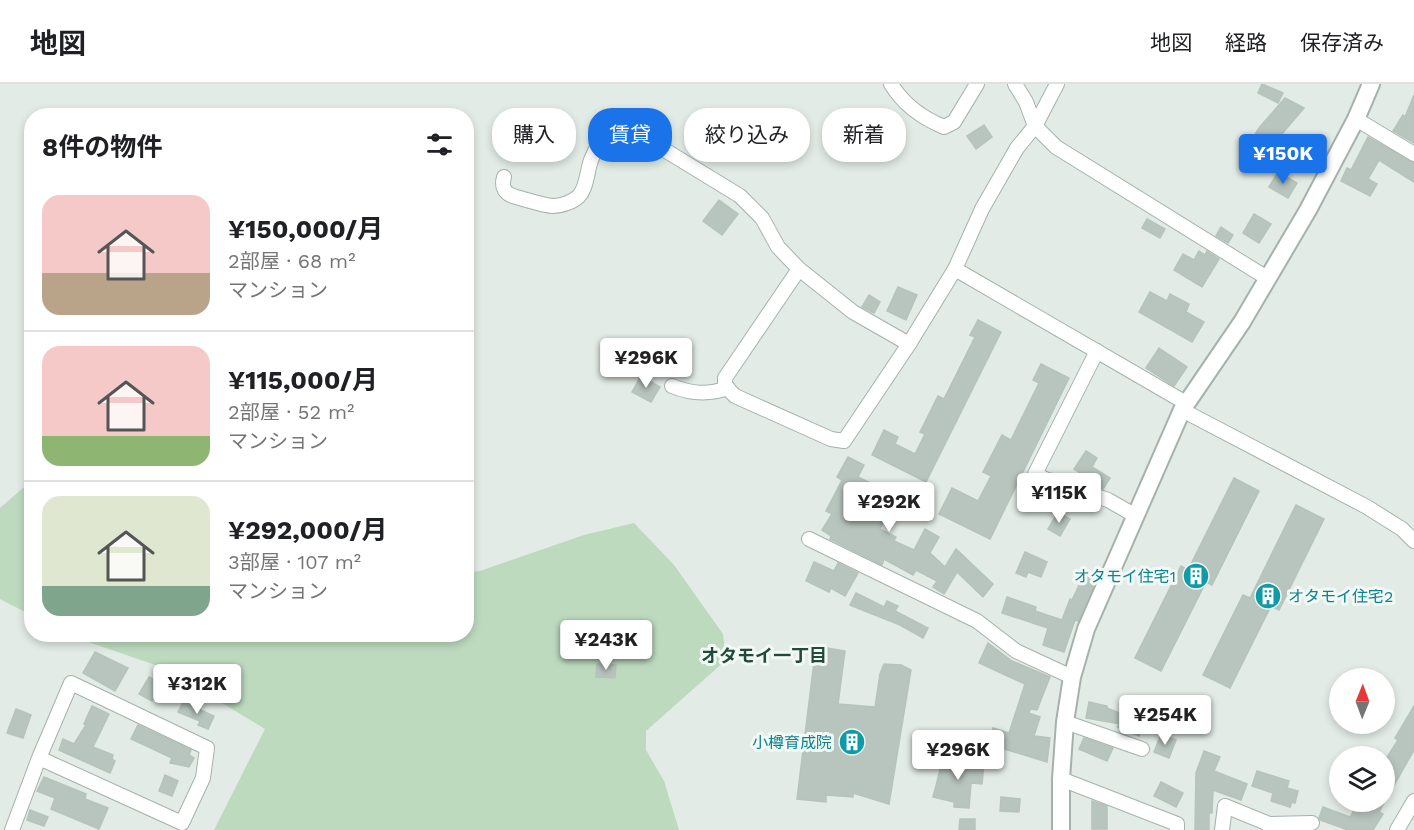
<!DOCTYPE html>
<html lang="ja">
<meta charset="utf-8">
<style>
body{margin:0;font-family:"Work Sans","Noto Sans JP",sans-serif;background:#f6f6f6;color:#202124;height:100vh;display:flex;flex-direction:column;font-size:22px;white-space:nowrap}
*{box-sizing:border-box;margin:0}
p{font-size:20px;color:#757577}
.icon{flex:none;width:33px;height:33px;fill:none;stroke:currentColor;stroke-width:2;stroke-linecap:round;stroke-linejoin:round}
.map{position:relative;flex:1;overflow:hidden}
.details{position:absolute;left:24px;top:24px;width:450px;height:534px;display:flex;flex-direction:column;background:#fff;border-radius:24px;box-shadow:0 3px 9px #0003}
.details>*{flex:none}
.top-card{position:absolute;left:492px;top:24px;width:570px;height:54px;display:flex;gap:12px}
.needle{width:39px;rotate:1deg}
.fabs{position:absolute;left:1329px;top:584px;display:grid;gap:12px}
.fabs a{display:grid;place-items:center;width:66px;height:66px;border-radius:50%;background:#fff;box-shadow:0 3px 9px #0003;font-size:30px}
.price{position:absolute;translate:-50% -51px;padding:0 14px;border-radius:6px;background:#fff;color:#222;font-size:20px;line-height:39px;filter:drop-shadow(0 2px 3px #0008)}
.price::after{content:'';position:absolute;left:50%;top:36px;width:18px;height:14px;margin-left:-9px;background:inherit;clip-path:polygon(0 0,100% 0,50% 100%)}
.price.on{background:#1a73e8;color:#fff}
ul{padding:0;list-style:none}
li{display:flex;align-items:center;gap:18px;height:150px;padding:0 18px}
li+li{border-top:2px solid #e0e0e0}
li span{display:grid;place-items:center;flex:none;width:168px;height:120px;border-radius:18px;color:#555}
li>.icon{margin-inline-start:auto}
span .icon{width:72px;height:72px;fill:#fffc;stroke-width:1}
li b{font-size:26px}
h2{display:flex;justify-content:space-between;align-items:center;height:72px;padding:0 18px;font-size:26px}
.tag{padding:0 21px;border-radius:24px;background:#fff;box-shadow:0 3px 9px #0003;font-size:21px;line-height:54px}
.tag.on{background:#1a73e8;color:#fff}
header{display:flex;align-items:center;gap:36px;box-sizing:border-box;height:84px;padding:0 30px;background:#fff;border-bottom:2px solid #e0e0e0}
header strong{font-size:28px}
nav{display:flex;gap:33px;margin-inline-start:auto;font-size:21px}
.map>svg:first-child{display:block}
.green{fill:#bddabf}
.building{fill:#b8c5be;stroke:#b5c4bb;stroke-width:1.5}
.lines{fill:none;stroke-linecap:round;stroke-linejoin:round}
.minor-casing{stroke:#a5b2ab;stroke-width:16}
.tertiary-casing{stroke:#a5b2ab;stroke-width:20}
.minor{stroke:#fff;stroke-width:14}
.tertiary{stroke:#fff;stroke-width:16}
.labels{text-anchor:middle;stroke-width:6;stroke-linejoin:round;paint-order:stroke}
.culture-label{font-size:16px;fill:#0d838f;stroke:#f2f8f4;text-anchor:end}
.neighbourhood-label{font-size:18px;font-weight:bold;fill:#224a38;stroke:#f2f8f4}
</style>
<header>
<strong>地図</strong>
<nav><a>地図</a><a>経路</a><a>保存済み</a></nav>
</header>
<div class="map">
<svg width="1414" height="746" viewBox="0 0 1414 746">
<rect width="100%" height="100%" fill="#e2ebe5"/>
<g class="green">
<polygon points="31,397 31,531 0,515 0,424"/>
<polygon points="634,439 674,481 723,550 726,576 646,647 646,666 664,697 679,746 214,746 265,645 164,584 68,551 466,550 467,488 480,487 584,451"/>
</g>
<g class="building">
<polygon points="1262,0 1283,9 1278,19 1258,9"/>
<polygon points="1414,11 1414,59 1393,47 1403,31 1405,33"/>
<polygon points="1285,14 1304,24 1276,57 1269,52 1250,79 1241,73 1259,44"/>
<polygon points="984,41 992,53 976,65 967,52"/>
<polygon points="1304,51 1322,63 1312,78 1295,66"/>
<polygon points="1368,53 1414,79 1414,98 1379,76 1368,95 1377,100 1370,112 1341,97 1347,84 1351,86"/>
<polygon points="1278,88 1297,99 1288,114 1269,103"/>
<polygon points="719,116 738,130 722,151 703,137"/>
<polygon points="1254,130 1271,140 1259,159 1243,149"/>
<polygon points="1147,135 1165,145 1160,154 1142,144"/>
<polygon points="1221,143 1233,151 1228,159 1216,152"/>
<polygon points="1199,167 1205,171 1207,167 1219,175 1202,203 1174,186 1183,170 1194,176"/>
<polygon points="898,203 917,211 906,236 887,227"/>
<polygon points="1150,208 1167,217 1170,210 1189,220 1186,228 1204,238 1192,258 1139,228"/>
<polygon points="869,211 880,218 874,229 862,223"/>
<polygon points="978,236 1001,248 926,398 872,371 884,346 898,353 895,360 915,370 925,350 920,348 938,312 944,315 975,253 970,251"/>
<polygon points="1159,264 1187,283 1174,302 1146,284"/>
<polygon points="1041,280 1069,294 990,455 939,430 952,404 978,417 991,392 983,388 1002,351 1011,356 1039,299 1033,296"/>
<polygon points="641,292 660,303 651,318 632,308"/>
<polygon points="1086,367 1097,374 1092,383 1110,394 1103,405 1093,401 1095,398 1074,385"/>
<polygon points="848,373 864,381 858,393 897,412 880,445 896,453 894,457 914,466 925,445 939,453 930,469 945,483 956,465 993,500 983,513 957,488 944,510 933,503 937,497 916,486 913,491 884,475 882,481 830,455 831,452 822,446 832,430 826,427 842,396 837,393"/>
<polygon points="1234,394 1259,407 1212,501 1206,498 1161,587 1135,574 1181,482 1188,486"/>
<polygon points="1296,421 1324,435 1279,526 1271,522 1230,604 1203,591 1243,511 1250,514"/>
<polygon points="1058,428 1070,435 1060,452 1048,445"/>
<polygon points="1025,468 1047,478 1041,493 1028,488 1026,493 1016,489"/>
<polygon points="814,478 834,487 838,479 858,489 845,512 831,504 829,508 806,497"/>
<polygon points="1086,487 1098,492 1078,537 1075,536 1064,568 1043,561 1048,544 1002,529 1007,513 1036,523 1035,527 1062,536 1070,515 1072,516"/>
<polygon points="856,509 884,523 887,517 898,522 895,527 928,544 923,554 900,541 850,521"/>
<polygon points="988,559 1012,577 1050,593 1037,626 1030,625 1029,629 1040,633 1034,652 1050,654 1047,678 988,660 993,644 1009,649 1025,600 979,579"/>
<polygon points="816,562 845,567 838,620 875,623 880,590 884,580 901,581 911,586 889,720 853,709 853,713 826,711 826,718 797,715"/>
<polygon points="95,568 128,584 115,607 83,589"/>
<polygon points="597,580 616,581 615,594 596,593"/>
<polygon points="149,593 162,600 152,617 139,610"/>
<polygon points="183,618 214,632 208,645 198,641 200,637 178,628"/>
<polygon points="1089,618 1107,622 1107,624 1146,640 1145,645 1142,644 1139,652 1118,643 1120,640 1086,634"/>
<polygon points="92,622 109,630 93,663 113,671 112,675 115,677 110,689 59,666 63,655 74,660 86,641 84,640"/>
<polygon points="1414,622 1414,666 1379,728 1383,730 1373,746 1348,746 1320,736 1319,734 1323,723 1350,733 1360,717 1384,717 1384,678 1398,656 1395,654"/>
<polygon points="16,625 31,631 23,654 7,649"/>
<polygon points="138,641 191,666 189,671 194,674 189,683 170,679 172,674 131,655"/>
<polygon points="1161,650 1176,656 1169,674 1154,668"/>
<polygon points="1084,654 1113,664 1107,677 1079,665"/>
<polygon points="1204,667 1220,673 1214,687 1247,700 1241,716 1213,706 1212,729 1209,729 1209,746 1195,746 1196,689"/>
<polygon points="944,671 956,675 956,677 984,680 982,700 971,699 969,724 954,723 954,718 933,713"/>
<polygon points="1257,687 1289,697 1287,704 1298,707 1295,719 1292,718 1290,723 1271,717 1273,709 1252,702"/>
<polygon points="165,691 178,697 172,712 159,707"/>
<polygon points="44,693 86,710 85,715 108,724 99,745 51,725 55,714 37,707"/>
<polygon points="1161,698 1183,709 1176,723 1154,712"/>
<polygon points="1001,713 1020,715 1019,728 1000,727"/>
<polygon points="1092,717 1107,722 1107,745 1092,745"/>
<polygon points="30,726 48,733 44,742 27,736"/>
<polygon points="960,735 975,735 975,746 959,746"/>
</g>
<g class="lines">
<defs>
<g id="minor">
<path d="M891,0c12,20 31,34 53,43l10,-5 23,-38"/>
<polyline points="1015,0 1026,18 1035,42 1056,63 1267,194"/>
<polyline points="1356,35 1414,70"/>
<path d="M504,93c-3,11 1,17 12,20 12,3 25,8 37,9 8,0 20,-4 26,-10 8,-9 8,-25 12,-36 6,-14 13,-28 23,-41l126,77 22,22 16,29 21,22 54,43 56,32"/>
<polyline points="799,185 725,294 725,302 735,312 831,355 844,357 909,260 955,185 982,125 1017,64 1035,42 1057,0"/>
<polyline points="955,185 1186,319"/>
<polyline points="1097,267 1035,390 1045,395 1108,416 1136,432"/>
<path d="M672,302c19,8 36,9 56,2"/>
<polyline points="1182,326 1367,423 1402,445 1414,457"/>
<polyline points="809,455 977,537 1016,567 1072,593"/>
<polyline points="1065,638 1142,665"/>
<polyline points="1061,695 1177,740 1177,746"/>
<polyline points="1269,740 1312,739"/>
<polyline points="12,746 39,674 71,599 207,664 203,694 182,739 39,674"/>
<polyline points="1222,746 1225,722 1269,740 1270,746"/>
<polyline points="1397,746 1414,717"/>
</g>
<polyline id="tertiary" points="1061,746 1061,695 1065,638 1072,593 1086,545 1182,326 1242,238 1308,126 1356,35 1371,0"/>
</defs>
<use href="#minor" class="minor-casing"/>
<use href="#tertiary" class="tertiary-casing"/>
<use href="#minor" class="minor"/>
<use href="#tertiary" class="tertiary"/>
</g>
<defs>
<symbol id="building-disc" viewBox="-11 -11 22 22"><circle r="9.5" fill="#0f9aa8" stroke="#f2f8f4"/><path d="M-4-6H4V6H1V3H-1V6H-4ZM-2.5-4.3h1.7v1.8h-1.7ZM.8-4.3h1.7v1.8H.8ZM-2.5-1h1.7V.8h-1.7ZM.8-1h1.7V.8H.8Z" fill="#fff"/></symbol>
</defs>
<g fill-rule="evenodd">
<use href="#building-disc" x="1181" y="477" width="30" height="30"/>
<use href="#building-disc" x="1253" y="497" width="30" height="30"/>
<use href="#building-disc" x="837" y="643" width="30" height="30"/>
</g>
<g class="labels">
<g class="culture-label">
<text x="1176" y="498">オタモイ住宅1</text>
<text x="1288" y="518" text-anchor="start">オタモイ住宅2</text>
<text x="832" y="664">小樽育成院</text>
</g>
<g class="neighbourhood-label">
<text x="764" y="578">オタモイ一丁目</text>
</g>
</g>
</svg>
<div class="fabs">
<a><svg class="needle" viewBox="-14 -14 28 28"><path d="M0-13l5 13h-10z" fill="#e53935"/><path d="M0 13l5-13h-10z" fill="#757577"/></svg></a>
<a><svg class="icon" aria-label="layers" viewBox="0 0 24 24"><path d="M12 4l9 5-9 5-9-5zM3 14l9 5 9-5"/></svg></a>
</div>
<b class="price on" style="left:1283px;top:101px">¥150K</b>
<b class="price" style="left:646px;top:305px">¥296K</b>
<b class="price" style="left:1059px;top:440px">¥115K</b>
<b class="price" style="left:889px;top:449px">¥292K</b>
<b class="price" style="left:606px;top:587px">¥243K</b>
<b class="price" style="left:197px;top:631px">¥312K</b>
<b class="price" style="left:1165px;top:662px">¥254K</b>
<b class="price" style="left:958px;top:697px">¥296K</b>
<div class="top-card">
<a class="tag">購入</a>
<a class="tag on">賃貸</a>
<a class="tag">絞り込み</a>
<a class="tag">新着</a>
</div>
<section class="details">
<h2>8件の物件<svg class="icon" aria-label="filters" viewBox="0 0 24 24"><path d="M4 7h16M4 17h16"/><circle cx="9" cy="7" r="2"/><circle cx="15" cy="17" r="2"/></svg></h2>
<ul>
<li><span style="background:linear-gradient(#f6c9c9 65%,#b9a48a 0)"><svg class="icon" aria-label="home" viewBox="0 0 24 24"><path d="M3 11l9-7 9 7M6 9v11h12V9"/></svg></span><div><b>¥150,000/月</b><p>2部屋 · 68 m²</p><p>マンション</p></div></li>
<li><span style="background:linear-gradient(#f6c9c9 75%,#8fb573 0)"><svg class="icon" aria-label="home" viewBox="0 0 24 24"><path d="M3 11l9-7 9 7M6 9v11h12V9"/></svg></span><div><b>¥115,000/月</b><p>2部屋 · 52 m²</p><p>マンション</p></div></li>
<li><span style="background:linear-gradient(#dfe7d0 75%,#7fa58c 0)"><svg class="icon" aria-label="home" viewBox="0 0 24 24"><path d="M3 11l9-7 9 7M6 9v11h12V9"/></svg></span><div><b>¥292,000/月</b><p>3部屋 · 107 m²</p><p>マンション</p></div></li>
</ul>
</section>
</div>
